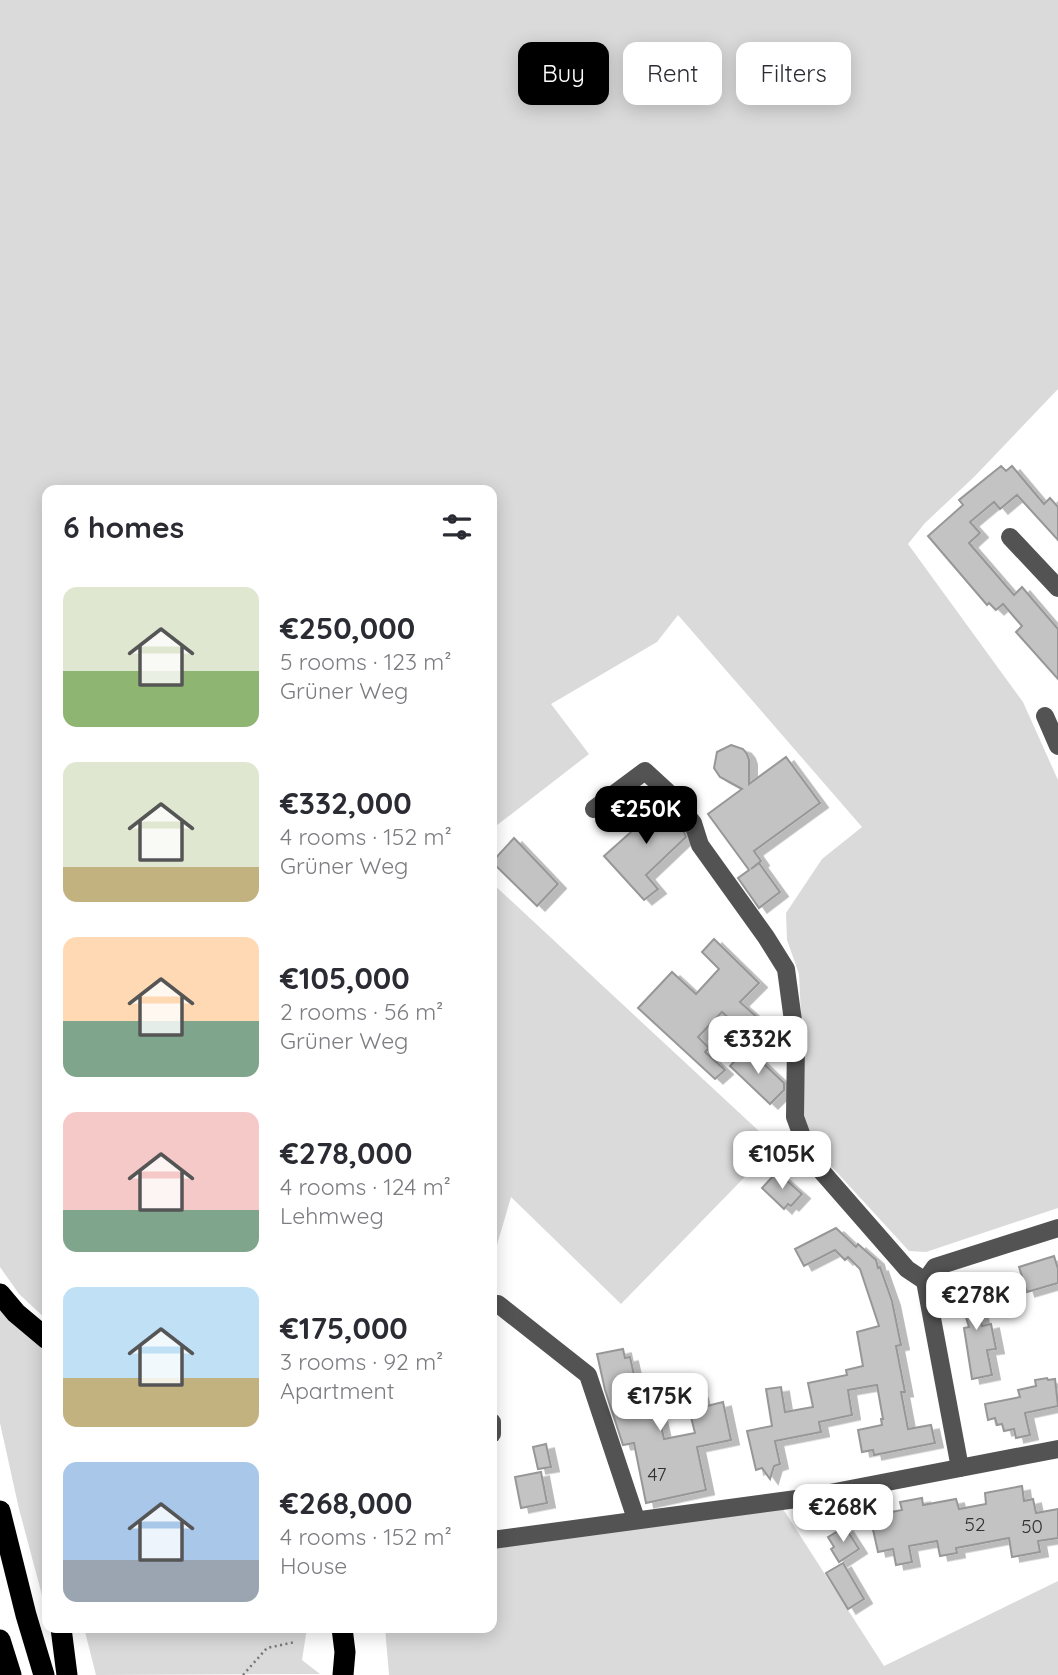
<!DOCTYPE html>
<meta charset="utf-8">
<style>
body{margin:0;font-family:Quicksand,sans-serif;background:#f7f7f7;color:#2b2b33;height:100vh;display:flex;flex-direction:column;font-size:26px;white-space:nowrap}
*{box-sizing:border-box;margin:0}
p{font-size:23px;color:#7c7c81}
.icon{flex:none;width:38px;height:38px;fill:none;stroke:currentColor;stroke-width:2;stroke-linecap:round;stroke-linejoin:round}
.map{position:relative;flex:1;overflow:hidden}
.drawer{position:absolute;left:42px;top:485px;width:455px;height:1148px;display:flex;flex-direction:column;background:#fff;border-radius:14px;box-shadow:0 4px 18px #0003}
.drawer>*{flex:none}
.top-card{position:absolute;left:518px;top:42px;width:434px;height:63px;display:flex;gap:14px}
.price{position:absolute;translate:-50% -60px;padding:0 16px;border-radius:14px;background:#fff;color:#222;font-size:23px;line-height:46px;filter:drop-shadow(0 2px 4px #0008)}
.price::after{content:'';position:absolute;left:50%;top:42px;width:21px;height:16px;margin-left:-10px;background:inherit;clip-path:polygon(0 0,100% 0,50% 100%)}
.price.selected{background:#000;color:#fff}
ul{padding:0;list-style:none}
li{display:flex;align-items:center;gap:21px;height:175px;padding:0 21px}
li span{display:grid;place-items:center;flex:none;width:196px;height:140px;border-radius:14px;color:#555}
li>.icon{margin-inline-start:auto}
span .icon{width:84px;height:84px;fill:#fffc;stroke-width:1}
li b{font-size:30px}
h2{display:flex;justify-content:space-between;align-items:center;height:84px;padding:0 21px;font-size:30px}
.tag{padding:0 24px;border-radius:14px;background:#fff;box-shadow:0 4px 18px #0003;font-size:24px;line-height:63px}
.tag.selected{background:#000;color:#fff}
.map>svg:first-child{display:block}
.green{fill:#dadada}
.building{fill:#c3c3c3;stroke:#979797;stroke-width:2;filter:url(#shadow)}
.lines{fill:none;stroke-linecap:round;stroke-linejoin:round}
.path{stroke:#757575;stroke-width:2.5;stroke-dasharray:2 3.5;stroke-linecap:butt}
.minor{stroke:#535353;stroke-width:18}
.highway{stroke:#000;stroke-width:21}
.labels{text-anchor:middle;stroke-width:5;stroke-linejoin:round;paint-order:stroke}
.number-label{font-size:19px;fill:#313131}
</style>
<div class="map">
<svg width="1058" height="1675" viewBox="0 0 1058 1675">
<defs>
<filter id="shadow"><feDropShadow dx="8" dy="4.5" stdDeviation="0" flood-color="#0004"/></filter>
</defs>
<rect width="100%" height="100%" fill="#fff"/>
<g class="green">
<polygon points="0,0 1058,0 1058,389 974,477 925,523 908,544 1023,702 1058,780 1058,1208 926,1252 909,1251 820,1154 802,1119 803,1058 799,974 787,940 786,913 822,859 862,827 678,615 657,642 551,704 589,754 492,829 492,490 47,490 47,1320 19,1294 0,1267"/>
<polygon points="492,883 775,1146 621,1304 511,1197 492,1262"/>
<polygon points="0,1302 47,1347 47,1614 19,1509 0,1423"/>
<polygon points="783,1509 884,1666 1058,1581 1058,1675 389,1675 385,1628 492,1628 492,1548"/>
<polygon points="84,1628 307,1628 302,1660 320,1674 96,1675"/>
</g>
<g class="building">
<polygon points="1001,466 1006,471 1012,466 1044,504 1050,498 1058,507 1058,540 1017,495 1000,509 994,502 970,522 980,533 969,543 1014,595 1022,587 1058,629 1058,679 1016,632 1022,626 1003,604 996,610 989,603 987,605 928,536 963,505 959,500"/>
<polygon points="731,745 743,749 747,754 749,760 749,784 786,757 820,803 754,851 761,861 751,869 759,863 780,892 759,908 738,878 749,870 708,814 742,789 720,777 714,768 717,752"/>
<polygon points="651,794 684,832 686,837 646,875 658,889 644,900 604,856 640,824 629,812"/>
<polygon points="514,838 558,884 537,906 492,862"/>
<polygon points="714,939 759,983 740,1002 759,1019 745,1033 722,1012 698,1037 709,1048 705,1052 725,1070 715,1079 638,1008 672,972 696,994 719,969 702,952"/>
<polygon points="747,1048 784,1083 784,1090 770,1104 730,1066"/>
<polygon points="777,1172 802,1194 791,1206 788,1204 784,1209 762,1188"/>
<polygon points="836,1228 856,1247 858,1244 876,1260 878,1268 880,1267 892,1301 901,1345 896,1346 905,1392 901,1392 908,1429 931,1425 935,1443 874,1455 873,1450 862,1452 858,1430 882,1425 881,1419 883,1419 877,1385 848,1390 852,1415 819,1422 821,1432 775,1441 780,1464 774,1466 770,1479 762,1468 756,1470 747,1431 772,1426 766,1389 781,1387 785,1412 813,1407 808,1383 847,1375 846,1370 863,1366 857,1332 879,1326 860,1269 848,1257 845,1260 835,1250 804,1266 795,1249"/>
<polygon points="1054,1256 1058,1269 1058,1283 1027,1292 1019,1267"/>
<polygon points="976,1282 982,1299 978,1300 982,1326 991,1324 996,1349 987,1350 992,1375 972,1379 964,1328 969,1327 957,1288"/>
<polygon points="623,1349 625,1358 630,1357 641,1406 656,1403 664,1439 695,1433 686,1397 700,1394 703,1407 723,1402 731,1440 697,1447 706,1490 646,1503 634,1443 623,1445 605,1390 597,1354"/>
<polygon points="1047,1378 1048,1380 1055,1379 1058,1406 1025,1413 1030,1435 1016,1438 1014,1429 1004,1431 1002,1424 997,1425 995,1418 988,1420 985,1404 1020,1397 1018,1390 1036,1386 1035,1380"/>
<polygon points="546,1444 551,1467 538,1469 533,1447"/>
<polygon points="541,1472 547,1503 521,1508 515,1477"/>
<polygon points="1022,1486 1024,1501 1033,1499 1036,1513 1058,1509 1058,1538 1038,1541 1040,1552 1012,1557 1009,1538 956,1548 957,1553 940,1556 937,1541 909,1546 912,1562 896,1565 893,1549 878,1552 870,1516 902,1510 900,1502 922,1498 923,1505 956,1499 959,1509 986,1504 985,1493"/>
<polygon points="845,1527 859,1549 839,1562 831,1549 834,1547 828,1537"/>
<polygon points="843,1563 864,1599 848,1609 826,1573"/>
</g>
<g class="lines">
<g class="path">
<polyline points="377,1630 383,1628"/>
<polyline points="243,1675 267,1648 295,1642"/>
</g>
<g class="minor">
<polyline points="1010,537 1058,588"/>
<polyline points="1045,716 1058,746"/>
<polyline points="594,809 645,771 671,795 693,823 700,845 766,937 786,969 796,1043 795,1117 810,1158 907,1269 925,1281"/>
<polyline points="498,1304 588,1375 636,1519"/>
<polyline points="492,1422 492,1434"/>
<polyline points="960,1468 925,1281 935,1267 1058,1228"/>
<polyline points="492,1540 804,1498 1058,1449"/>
</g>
<g class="highway">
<polyline points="0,1294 16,1313 47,1339"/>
<polyline points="0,1511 26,1615 44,1675"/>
<polyline points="61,1628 67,1675"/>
<polyline points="342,1628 345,1652 343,1675"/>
<polyline points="0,1640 11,1675"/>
</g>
</g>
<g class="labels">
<g class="number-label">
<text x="657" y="1481">47</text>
<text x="975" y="1531">52</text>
<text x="1032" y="1533">50</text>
</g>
</g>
</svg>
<b class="price selected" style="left:646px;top:846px">€250K</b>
<b class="price" style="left:758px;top:1076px">€332K</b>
<b class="price" style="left:782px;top:1191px">€105K</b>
<b class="price" style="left:976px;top:1332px">€278K</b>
<b class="price" style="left:660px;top:1433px">€175K</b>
<b class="price" style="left:843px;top:1544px">€268K</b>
<div class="top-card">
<a class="tag selected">Buy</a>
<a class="tag">Rent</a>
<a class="tag">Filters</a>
</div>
<section class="drawer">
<h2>6 homes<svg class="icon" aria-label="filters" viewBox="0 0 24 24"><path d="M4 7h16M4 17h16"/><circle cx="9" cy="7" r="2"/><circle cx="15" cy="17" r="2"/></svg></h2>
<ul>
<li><span style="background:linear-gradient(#dfe7d0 60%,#8fb573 0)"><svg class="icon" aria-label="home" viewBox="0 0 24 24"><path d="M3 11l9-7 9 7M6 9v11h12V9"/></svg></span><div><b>€250,000</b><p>5 rooms · 123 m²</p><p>Grüner Weg</p></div></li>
<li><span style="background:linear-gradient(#dfe7d0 75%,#c2b280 0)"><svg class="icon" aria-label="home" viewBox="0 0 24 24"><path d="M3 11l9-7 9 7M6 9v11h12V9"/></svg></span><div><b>€332,000</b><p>4 rooms · 152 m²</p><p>Grüner Weg</p></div></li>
<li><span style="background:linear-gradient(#ffd9b3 60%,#7fa58c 0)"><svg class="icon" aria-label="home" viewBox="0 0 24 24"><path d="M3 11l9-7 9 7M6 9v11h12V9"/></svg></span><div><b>€105,000</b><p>2 rooms · 56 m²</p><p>Grüner Weg</p></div></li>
<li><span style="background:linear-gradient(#f6c9c9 70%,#7fa58c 0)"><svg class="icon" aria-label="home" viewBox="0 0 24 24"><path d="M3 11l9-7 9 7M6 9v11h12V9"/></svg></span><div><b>€278,000</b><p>4 rooms · 124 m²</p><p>Lehmweg</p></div></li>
<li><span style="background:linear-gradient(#bfe0f5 65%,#c2b280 0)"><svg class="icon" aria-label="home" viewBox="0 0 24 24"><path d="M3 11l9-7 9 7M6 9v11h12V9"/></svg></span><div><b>€175,000</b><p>3 rooms · 92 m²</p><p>Apartment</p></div></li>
<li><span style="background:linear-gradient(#a9c7e8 70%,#9aa5b1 0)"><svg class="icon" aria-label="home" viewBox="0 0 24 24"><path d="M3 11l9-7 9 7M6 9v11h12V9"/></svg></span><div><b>€268,000</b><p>4 rooms · 152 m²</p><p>House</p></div></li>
</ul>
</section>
</div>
